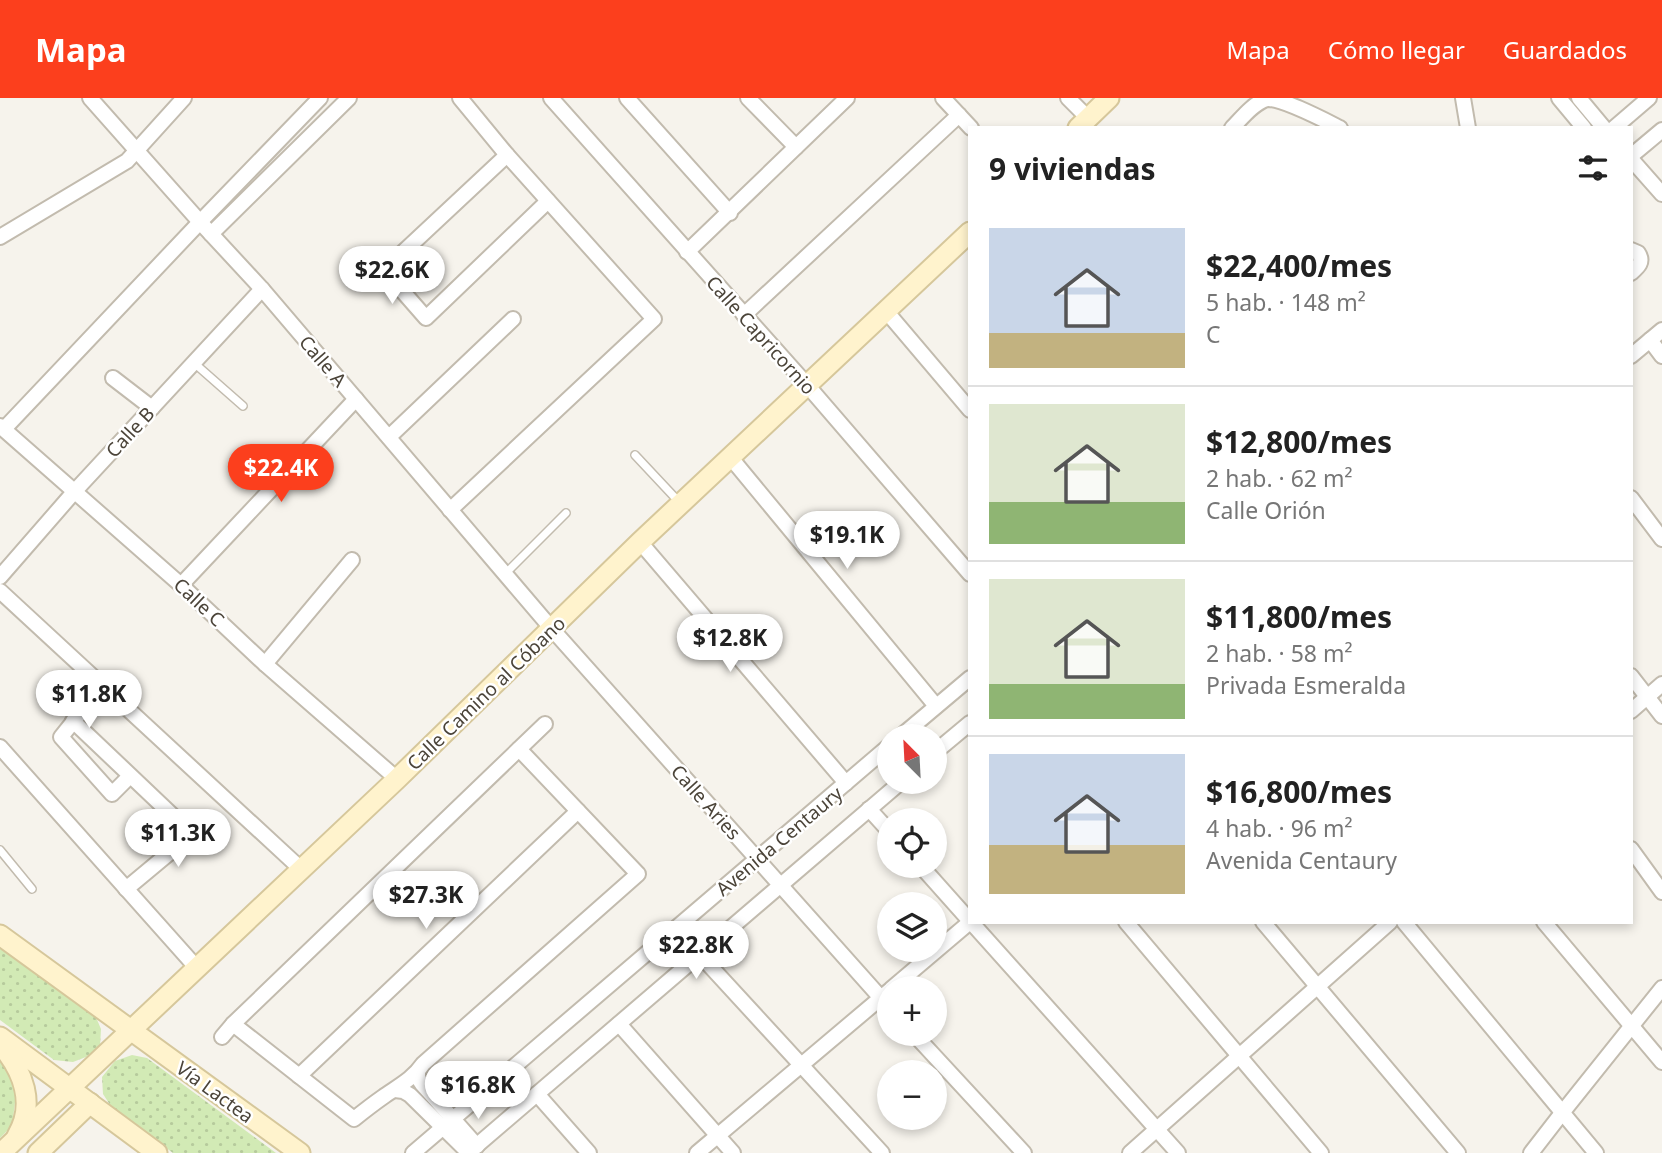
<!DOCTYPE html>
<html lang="es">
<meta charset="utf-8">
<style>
body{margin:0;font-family:"Noto Sans",sans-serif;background:#f6f6f6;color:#222;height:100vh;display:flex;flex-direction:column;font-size:26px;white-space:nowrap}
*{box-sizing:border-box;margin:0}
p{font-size:23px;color:#767676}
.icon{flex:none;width:38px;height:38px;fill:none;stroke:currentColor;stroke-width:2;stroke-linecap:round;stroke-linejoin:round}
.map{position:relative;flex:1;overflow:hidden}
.panel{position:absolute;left:968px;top:28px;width:665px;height:798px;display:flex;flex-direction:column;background:#fff;border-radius:0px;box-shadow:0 4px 10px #0003}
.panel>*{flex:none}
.needle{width:46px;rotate:336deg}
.controls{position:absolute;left:877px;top:626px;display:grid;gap:14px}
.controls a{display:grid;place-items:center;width:70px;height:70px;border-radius:50%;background:#fff;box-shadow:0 4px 10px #0003;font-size:35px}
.price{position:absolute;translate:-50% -60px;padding:0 16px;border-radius:24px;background:#fff;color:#222;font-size:23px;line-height:46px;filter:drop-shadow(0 2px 4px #0008)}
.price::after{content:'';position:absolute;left:50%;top:42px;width:21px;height:16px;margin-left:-10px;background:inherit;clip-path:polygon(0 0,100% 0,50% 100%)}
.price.current{background:#fc3f1d;color:#fff}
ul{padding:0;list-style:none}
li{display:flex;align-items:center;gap:21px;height:175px;padding:0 21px}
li+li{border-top:2px solid #e0e0e0}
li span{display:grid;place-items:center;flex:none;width:196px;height:140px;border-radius:0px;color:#555}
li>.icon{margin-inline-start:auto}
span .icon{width:84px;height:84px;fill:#fffc;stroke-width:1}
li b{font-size:30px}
h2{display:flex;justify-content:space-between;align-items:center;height:84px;padding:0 21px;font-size:30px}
header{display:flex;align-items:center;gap:42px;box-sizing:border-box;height:98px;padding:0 35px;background:#fc3f1d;color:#fff}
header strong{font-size:33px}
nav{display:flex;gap:38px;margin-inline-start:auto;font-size:24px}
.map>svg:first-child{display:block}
.park{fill:url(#park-dots)}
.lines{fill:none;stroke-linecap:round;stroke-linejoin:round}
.lane-casing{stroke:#c2bbae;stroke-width:10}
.street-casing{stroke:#c2bbae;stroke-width:18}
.secondary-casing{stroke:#d6c79b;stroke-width:23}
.lane{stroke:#fff;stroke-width:7}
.street{stroke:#fff;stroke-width:14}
.secondary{stroke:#fff3cd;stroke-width:19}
.labels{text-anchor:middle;stroke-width:5;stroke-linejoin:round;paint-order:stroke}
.street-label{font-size:19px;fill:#4b4439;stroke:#fff}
</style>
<header>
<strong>Mapa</strong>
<nav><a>Mapa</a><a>Cómo llegar</a><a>Guardados</a></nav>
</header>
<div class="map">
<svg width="1662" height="1055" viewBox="0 0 1662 1055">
<defs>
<pattern id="park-dots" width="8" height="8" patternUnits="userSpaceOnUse" patternTransform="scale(1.75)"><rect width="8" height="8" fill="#d2eab5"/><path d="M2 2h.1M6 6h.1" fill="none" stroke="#b6ca9c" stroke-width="1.8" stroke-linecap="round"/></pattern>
</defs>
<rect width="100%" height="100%" fill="#f6f3ec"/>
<g class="park">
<polygon points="0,846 95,917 101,931 100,949 86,959 73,964 54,962 0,922"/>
<polygon points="132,957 147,960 276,1055 173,1055 112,1010 103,996 102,979 115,963"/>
<polygon points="0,958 13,978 16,997 12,1028 0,1040"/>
</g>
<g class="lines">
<defs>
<g id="lane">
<polyline points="193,264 243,308"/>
<polyline points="635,357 680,405"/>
<polyline points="505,476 566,415"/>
<polyline points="0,752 32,791"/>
</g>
<g id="street">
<polyline points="90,0 200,124 262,191 552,531 889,909"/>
<polyline points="551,0 807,287 970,476"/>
<polyline points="627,0 730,115"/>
<polyline points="748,0 796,49"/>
<polyline points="943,0 971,30"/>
<polyline points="1068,0 1088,20"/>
<polyline points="1463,0 1468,30"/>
<polyline points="1559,0 1584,30"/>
<polyline points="1579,0 1604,30"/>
<path d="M1232,30c9,-9 21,-25 35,-29 15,-1 57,21 73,29"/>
<polyline points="1614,30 1649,0"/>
<polyline points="507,57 384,172 426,220 548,103"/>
<polyline points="1631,58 1662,32"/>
<polyline points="1631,61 1662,96"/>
<polyline points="211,136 349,0"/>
<polyline points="0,139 127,63 184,0"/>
<path d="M1631,152l7,3c6,9 0,14 -7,20"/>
<polyline points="687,154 847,0"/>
<polyline points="886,213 970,312"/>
<polyline points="744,217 959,17"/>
<polyline points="1650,242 1662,258"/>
<polyline points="1631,258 1662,232"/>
<polyline points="113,280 152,310"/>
<polyline points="0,328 181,487 265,566 397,681"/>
<polyline points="4,331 200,124 320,0"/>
<polyline points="389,339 513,221"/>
<polyline points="731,360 936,608"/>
<polyline points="1631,400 1662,441"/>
<polyline points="450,412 654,221 507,57 460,0"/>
<polyline points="640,444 846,685"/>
<polyline points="0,479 74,394 262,191"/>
<polyline points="181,487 356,301"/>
<polyline points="0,493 301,771"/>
<polyline points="265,566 352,462"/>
<polyline points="1631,578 1662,618"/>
<polyline points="89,604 61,639 112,696 130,678"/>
<polyline points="1631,613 1662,586"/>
<polyline points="73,623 192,736"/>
<polyline points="900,639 970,580"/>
<polyline points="0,649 196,869"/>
<polyline points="934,655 970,625"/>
<polyline points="869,711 889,733"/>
<polyline points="1631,751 1662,794"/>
<polyline points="921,768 970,823"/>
<polyline points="126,791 192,736 211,725"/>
<polyline points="971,824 1178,1055"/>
<polyline points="1126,824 1321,1055"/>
<polyline points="1263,824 1458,1055"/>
<polyline points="1404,824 1596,1055"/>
<polyline points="1544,824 1662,964"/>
<polyline points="700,857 882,1055"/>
<polyline points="891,891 970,824"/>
<path d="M233,926l121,95c10,-8 19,-15 29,-22 14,-10 30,-18 40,-33l215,-190 -119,-125"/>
<polyline points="619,926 733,1055"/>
<polyline points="914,936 1024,1055"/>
<polyline points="222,939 233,926 545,626"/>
<polyline points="418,973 418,980 422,986 477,1048"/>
<polyline points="299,978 578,713"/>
<polyline points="395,992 403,993 410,997 469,1055"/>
<polyline points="537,996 589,1055"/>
<polyline points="413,1055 889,648"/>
<polyline points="468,1055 901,684"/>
<polyline points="697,1055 889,893"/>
<polyline points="1130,1055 1390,824"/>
<polyline points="1531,1055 1562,1015 1662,890"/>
</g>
<g id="secondary">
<polyline points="1078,30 1109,0"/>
<polyline points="0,837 300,1055"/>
<polyline points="0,939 157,1055"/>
<path d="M1,947c22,26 35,59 16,91"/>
<polyline points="1,1055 397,681 640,444 970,134"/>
<polyline points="38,1055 90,1005"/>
</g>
</defs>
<use href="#lane" class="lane-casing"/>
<use href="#street" class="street-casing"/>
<use href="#secondary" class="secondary-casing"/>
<use href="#lane" class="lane"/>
<use href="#street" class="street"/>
<use href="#secondary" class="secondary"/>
</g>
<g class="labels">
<g class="street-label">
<text transform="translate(761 237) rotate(48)" y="7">Calle Capricornio</text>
<text transform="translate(323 263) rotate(49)" y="7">Calle A</text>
<text transform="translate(130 334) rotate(-47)" y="7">Calle B</text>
<text transform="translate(199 504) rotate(43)" y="7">Calle C</text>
<text transform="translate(486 595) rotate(-44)" y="7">Calle Camino al Cóbano</text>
<text transform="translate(706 704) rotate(48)" y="7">Calle Aries</text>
<text transform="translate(779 743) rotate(-40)" y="7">Avenida Centaury</text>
<text transform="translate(215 994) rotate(36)" y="7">Vía Lactea</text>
</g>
</g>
</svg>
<div class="controls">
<a><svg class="needle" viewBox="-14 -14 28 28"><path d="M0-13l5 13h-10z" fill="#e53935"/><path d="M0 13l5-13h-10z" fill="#767676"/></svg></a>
<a><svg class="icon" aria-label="locate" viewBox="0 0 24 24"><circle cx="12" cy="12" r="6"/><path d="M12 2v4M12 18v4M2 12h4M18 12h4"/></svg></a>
<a><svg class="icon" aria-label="layers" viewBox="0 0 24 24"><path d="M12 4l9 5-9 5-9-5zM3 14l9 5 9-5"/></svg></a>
<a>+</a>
<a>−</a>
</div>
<b class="price" style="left:392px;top:208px">$22.6K</b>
<b class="price current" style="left:281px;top:406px">$22.4K</b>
<b class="price" style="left:847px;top:473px">$19.1K</b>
<b class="price" style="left:730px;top:576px">$12.8K</b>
<b class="price" style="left:89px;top:632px">$11.8K</b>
<b class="price" style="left:178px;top:771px">$11.3K</b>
<b class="price" style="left:426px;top:833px">$27.3K</b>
<b class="price" style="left:696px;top:883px">$22.8K</b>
<b class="price" style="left:478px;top:1023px">$16.8K</b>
<section class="panel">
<h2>9 viviendas<svg class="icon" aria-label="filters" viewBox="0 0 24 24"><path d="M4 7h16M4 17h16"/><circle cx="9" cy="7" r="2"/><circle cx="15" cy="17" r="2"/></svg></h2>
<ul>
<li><span style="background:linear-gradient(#c9d6e8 75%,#c2b280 0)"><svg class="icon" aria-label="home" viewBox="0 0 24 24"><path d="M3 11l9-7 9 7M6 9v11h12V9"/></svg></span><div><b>$22,400/mes</b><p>5 hab. · 148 m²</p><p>C</p></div></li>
<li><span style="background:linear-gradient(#dfe7d0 70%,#8fb573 0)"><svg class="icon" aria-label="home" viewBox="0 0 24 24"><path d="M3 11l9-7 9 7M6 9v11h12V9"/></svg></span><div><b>$12,800/mes</b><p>2 hab. · 62 m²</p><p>Calle Orión</p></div></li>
<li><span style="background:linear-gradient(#dfe7d0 75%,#8fb573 0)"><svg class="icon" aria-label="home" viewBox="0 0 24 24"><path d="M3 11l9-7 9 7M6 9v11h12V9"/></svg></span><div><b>$11,800/mes</b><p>2 hab. · 58 m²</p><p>Privada Esmeralda</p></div></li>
<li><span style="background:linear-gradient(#c9d6e8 65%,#c2b280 0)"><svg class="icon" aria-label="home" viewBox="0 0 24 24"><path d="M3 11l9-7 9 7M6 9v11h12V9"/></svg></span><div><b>$16,800/mes</b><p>4 hab. · 96 m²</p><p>Avenida Centaury</p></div></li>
</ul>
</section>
</div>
